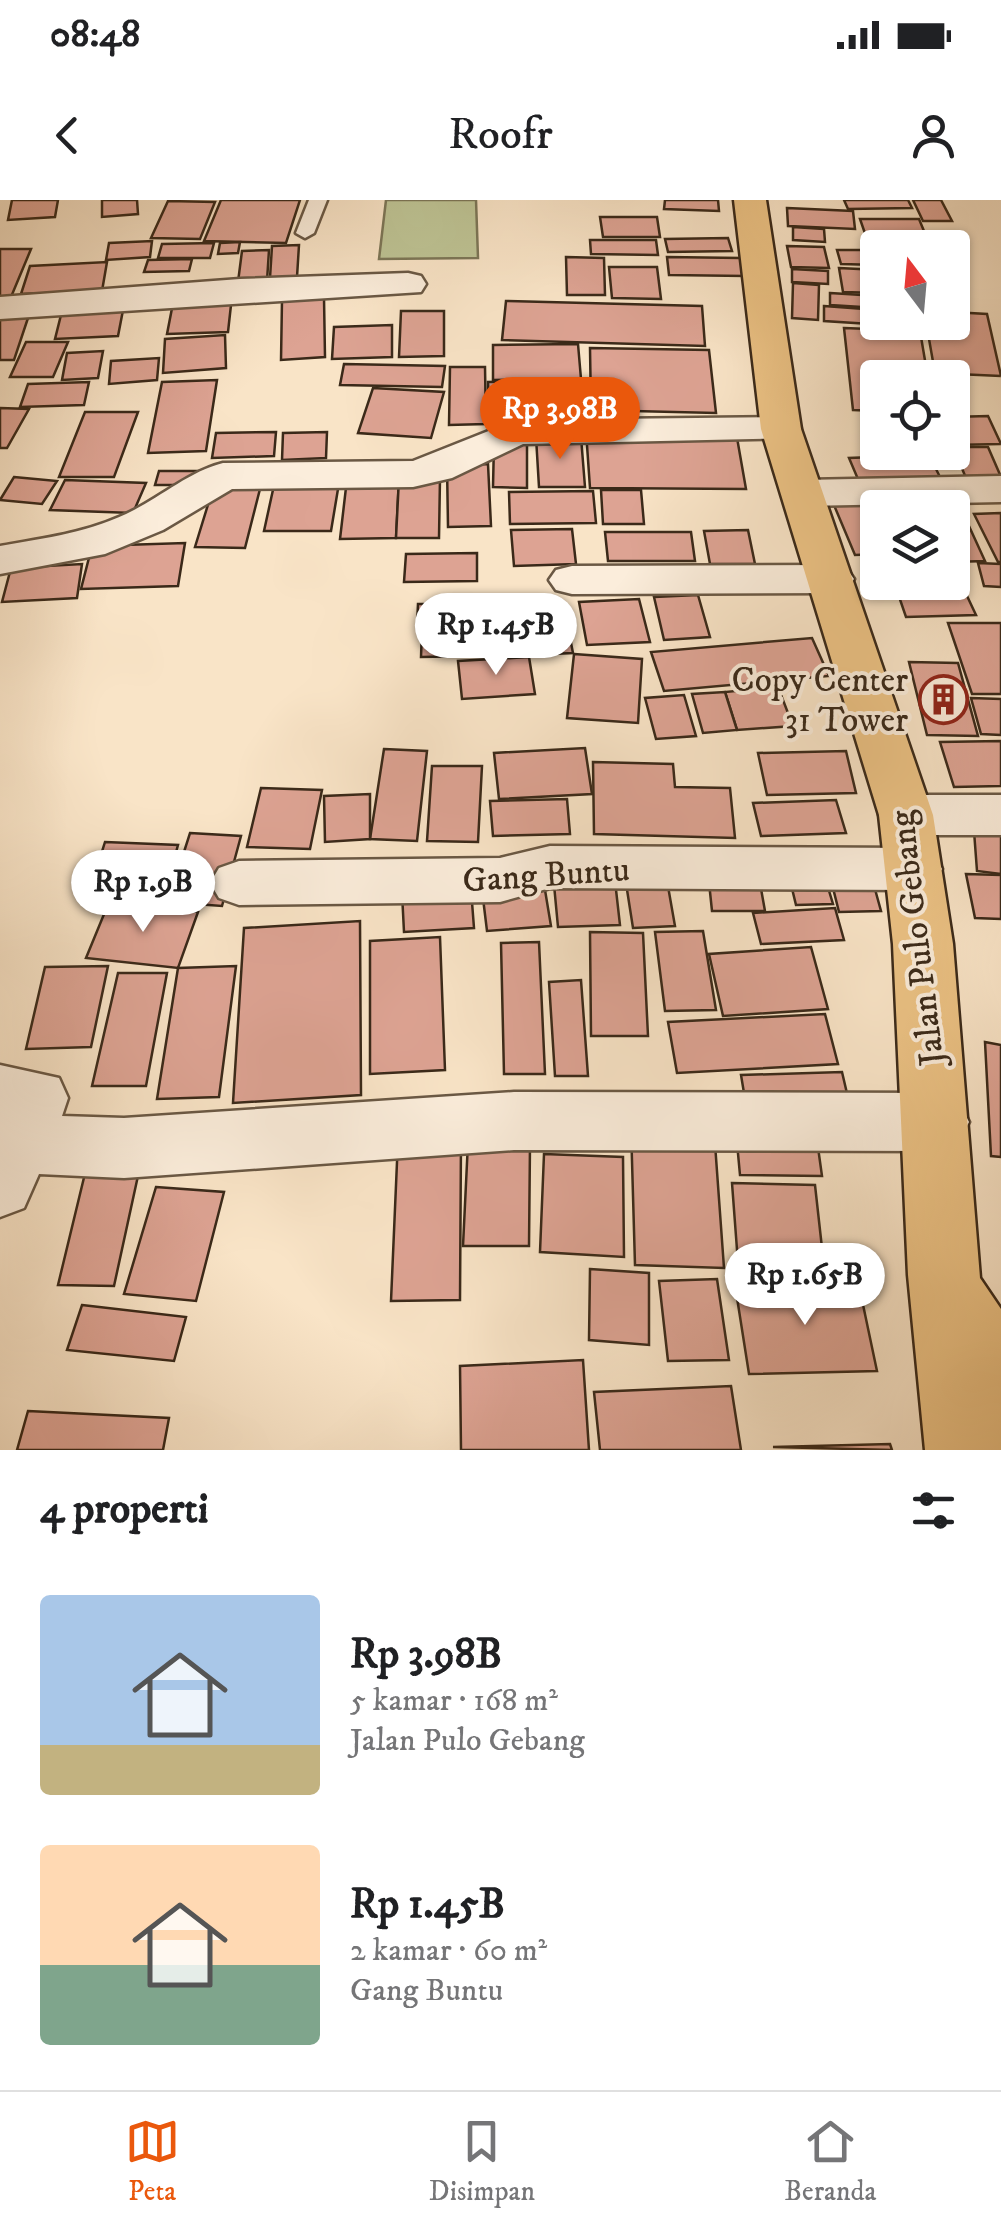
<!DOCTYPE html>
<html lang="id">
<meta charset="utf-8">
<style>
body{margin:0;font-family:"IM FELL DW Pica",serif;background:#f2f2f2;color:#202124;height:100vh;display:flex;flex-direction:column;font-size:38px;white-space:nowrap}
*{box-sizing:border-box;margin:0}
p{font-size:32px;color:#757577}
.icon{flex:none;width:55px;height:55px;fill:none;stroke:currentColor;stroke-width:2;stroke-linecap:round;stroke-linejoin:round}
.map{position:relative;height:1250px;overflow:hidden}
.sheet{display:flex;flex-direction:column;background:#fff;flex:1}
.sheet>*{flex:none}
.needle{width:65px;rotate:344deg}
.tools{position:absolute;left:860px;top:30px;display:grid;gap:20px}
.tools a{display:grid;place-items:center;width:110px;height:110px;border-radius:10px;background:#fff;box-shadow:0 2px 8px #0004;font-size:50px}
.price{position:absolute;translate:-50% -85px;padding:0 22px;border-radius:35px;background:#fff;color:#222;font-size:32px;line-height:65px;filter:drop-shadow(0 2px 5px #0008)}
.price::after{content:'';position:absolute;left:50%;top:60px;width:30px;height:22px;margin-left:-15px;background:inherit;clip-path:polygon(0 0,100% 0,50% 100%)}
.price.current{background:#ea580c;color:#fff}
ul{padding:0;list-style:none}
li{display:flex;align-items:center;gap:30px;height:250px;padding:0 40px}
li span{display:grid;place-items:center;flex:none;width:280px;height:200px;border-radius:10px;color:#555}
li>.icon{margin-inline-start:auto}
span .icon{width:120px;height:120px;fill:#fffc;stroke-width:1}
li b{font-size:42px}
h2{display:flex;justify-content:space-between;align-items:center;height:120px;padding:0 40px;font-size:42px}
.status{display:flex;justify-content:space-between;align-items:center;height:70px;padding:0 50px;background:#fff;direction:ltr}
.status svg{height:28px;fill:currentColor}
header{display:flex;justify-content:space-between;align-items:center;height:130px;padding:0 40px;background:#fff;font-size:45px;font-weight:600}
.menu{display:flex;justify-content:space-around;align-items:center;height:140px;border-top:2px solid #e0e0e0;background:#fff;font-size:28px;color:#757577}
.menu a{display:grid;justify-items:center;gap:5px}
.menu .current{color:#ea580c}
.map>svg:first-child{display:block}
.green{fill:#bec495;stroke:#7c7657;stroke-width:2.5}
.building{fill:#dda393;stroke:#3a2919;stroke-width:2.5}
.lines{fill:none;stroke-linecap:round;stroke-linejoin:round}
.service-casing{stroke:#6a5844;stroke-width:5}
.minor-casing{stroke:#6a5844;stroke-width:5}
.primary-casing{stroke:#3a2919;stroke-width:5}
.service{fill:#fbeddb;fill-rule:evenodd}
.minor{fill:#fbeddb;fill-rule:evenodd}
.primary{fill:#ecc284;fill-rule:evenodd}
.labels{text-anchor:middle;stroke-width:8;stroke-linejoin:round;paint-order:stroke}
.poi-label{font-size:35px;fill:#3a2919;stroke:#fbeddb;text-anchor:end}
.street-label{font-size:35px;fill:#3a2919;stroke:#fbeddb}
</style>
<div class="status"><b>08:48</b><svg viewBox="0 0 49 12"><path d="M0 12V9h3v3zM5 12V6h3v6zM10 12V3h3v9zM15 12V0h3v12zM26 1h20v11H26zM47 4h2v5h-2z"/></svg></div>
<header><svg class="icon" aria-label="back" viewBox="0 0 24 24"><path d="M15 5l-7 7 7 7"/></svg>Roofr<svg class="icon" aria-label="person" viewBox="0 0 24 24"><circle cx="12" cy="8" r="4"/><path d="M4 21q1-7 8-7t8 7"/></svg></header>
<div class="map">
<svg width="1001" height="1250" viewBox="0 0 1001 1250">
<rect width="100%" height="100%" fill="#f9e4c7"/>
<filter id="stains"><feTurbulence type="fractalNoise" baseFrequency=".002" numOctaves="4"/><feColorMatrix values="0 0 0 0 .2 0 0 0 0 .09 0 0 0 0 .02 0 0 0 .5 -.17"/></filter>
<radialGradient id="worn" r=".72"><stop offset=".6" stop-color="#630" stop-opacity="0"/><stop offset="1" stop-color="#630" stop-opacity=".3"/></radialGradient>
<polygon class="green" points="386,0 476,0 478,58 379,59"/>
<g class="building">
<polygon points="12,0 58,0 55,17 8,20"/>
<polygon points="102,0 137,0 138,14 102,17"/>
<polygon points="221,0 300,0 286,43 204,41"/>
<polygon points="665,0 718,0 719,11 664,9"/>
<polygon points="844,0 908,0 912,8 848,9"/>
<polygon points="913,0 941,0 952,21 923,21"/>
<polygon points="168,1 215,2 200,39 151,38"/>
<polygon points="787,8 853,11 855,29 788,26"/>
<polygon points="600,17 657,17 660,37 603,37"/>
<polygon points="860,19 919,19 931,48 870,48"/>
<polygon points="793,27 824,29 825,42 793,40"/>
<polygon points="728,38 732,51 668,52 665,39"/>
<polygon points="590,40 656,40 658,55 591,54"/>
<polygon points="152,41 150,57 106,60 109,43"/>
<polygon points="240,42 238,53 218,54 220,43"/>
<polygon points="214,43 210,58 158,58 162,44"/>
<polygon points="299,45 297,77 270,78 272,46"/>
<polygon points="787,46 824,47 829,68 791,67"/>
<polygon points="0,49 31,49 11,97 0,97"/>
<polygon points="269,50 267,81 238,82 242,51"/>
<polygon points="837,50 878,50 878,65 841,64"/>
<polygon points="566,57 604,58 605,95 567,95"/>
<polygon points="667,57 741,58 745,76 669,75"/>
<polygon points="192,59 189,71 144,72 148,60"/>
<polygon points="107,62 102,91 21,94 30,66"/>
<polygon points="609,67 657,67 661,99 612,98"/>
<polygon points="839,68 878,70 878,93 843,92"/>
<polygon points="792,69 828,71 828,84 792,82"/>
<polygon points="793,83 819,85 818,120 792,118"/>
<polygon points="830,93 878,96 878,108 830,105"/>
<polygon points="232,96 228,132 167,134 174,98"/>
<polygon points="324,98 325,157 281,160 282,100"/>
<polygon points="506,101 702,106 705,146 502,140"/>
<polygon points="124,105 118,136 55,139 63,107"/>
<polygon points="824,106 878,110 878,122 886,125 824,121"/>
<polygon points="401,111 444,111 444,156 399,157"/>
<polygon points="30,112 14,160 0,160 0,116"/>
<polygon points="952,112 987,114 1001,176 935,173 926,122 952,122"/>
<polygon points="392,125 392,157 332,159 334,127"/>
<polygon points="844,128 920,131 928,178 878,178 878,211 853,210"/>
<polygon points="225,135 226,168 163,173 165,139"/>
<polygon points="26,142 68,142 53,177 10,177"/>
<polygon points="578,144 581,179 493,180 493,145"/>
<polygon points="590,148 709,150 716,213 591,210"/>
<polygon points="103,151 98,178 62,180 67,153"/>
<polygon points="159,158 157,180 109,184 111,161"/>
<polygon points="344,164 445,166 442,187 340,185"/>
<polygon points="450,167 485,167 486,224 449,225"/>
<polygon points="217,180 206,251 148,253 162,182"/>
<polygon points="577,181 580,216 489,217 488,182"/>
<polygon points="89,182 84,205 20,207 28,184"/>
<polygon points="373,188 444,192 431,238 358,233"/>
<polygon points="0,208 29,209 7,248 0,248"/>
<polygon points="85,212 138,212 114,277 59,277"/>
<polygon points="988,216 1001,244 952,245 952,217"/>
<polygon points="586,231 736,232 746,289 590,288"/>
<polygon points="276,232 274,256 212,258 216,233"/>
<polygon points="327,232 326,258 282,260 283,233"/>
<polygon points="536,237 581,237 585,287 539,287"/>
<polygon points="494,242 527,243 527,288 493,287"/>
<polygon points="953,247 988,247 1001,277 966,278"/>
<polygon points="929,255 945,287 863,291 849,258"/>
<polygon points="488,264 491,326 448,327 447,265"/>
<polygon points="159,271 203,271 200,285 155,285"/>
<polygon points="276,276 340,277 331,331 264,331"/>
<polygon points="14,277 57,281 42,304 0,300"/>
<polygon points="399,278 396,338 340,339 347,279"/>
<polygon points="399,278 440,278 439,338 396,338"/>
<polygon points="65,280 146,283 133,313 50,310"/>
<polygon points="214,285 261,285 245,348 195,347"/>
<polygon points="601,290 641,290 644,324 603,324"/>
<polygon points="593,291 596,323 510,324 509,292"/>
<polygon points="887,295 893,308 878,308 878,354 855,355 831,298"/>
<polygon points="952,313 963,313 985,361 952,362"/>
<polygon points="1001,313 1001,362 998,362 974,314"/>
<polygon points="572,329 576,364 514,366 511,330"/>
<polygon points="748,330 755,364 710,364 704,331"/>
<polygon points="605,332 691,332 695,361 608,361"/>
<polygon points="185,343 178,386 81,389 92,346"/>
<polygon points="477,353 477,381 404,382 406,354"/>
<polygon points="978,363 1001,364 1001,387 984,386"/>
<polygon points="82,364 77,398 2,402 11,368"/>
<polygon points="952,364 976,415 906,417 894,382 952,382"/>
<polygon points="698,395 710,437 664,440 654,397"/>
<polygon points="639,399 650,442 587,445 579,402"/>
<polygon points="563,402 573,453 529,455 521,405"/>
<polygon points="418,404 482,404 483,425 417,425"/>
<polygon points="948,423 1001,423 1001,494 972,494"/>
<polygon points="473,429 474,456 421,457 422,430"/>
<polygon points="812,438 829,476 664,491 651,452"/>
<polygon points="574,454 642,459 638,523 567,518"/>
<polygon points="529,457 535,494 462,499 458,461"/>
<polygon points="909,462 958,463 978,536 927,535"/>
<polygon points="778,487 793,526 737,530 725,492"/>
<polygon points="725,492 737,530 703,533 692,494"/>
<polygon points="684,495 696,536 656,539 645,498"/>
<polygon points="971,498 1001,499 1001,535 981,534"/>
<polygon points="1001,541 1001,586 954,587 940,542"/>
<polygon points="585,548 592,594 499,599 494,553"/>
<polygon points="384,549 427,551 417,641 370,639"/>
<polygon points="846,551 856,593 767,595 758,553"/>
<polygon points="593,562 673,564 675,587 730,588 735,638 594,634"/>
<polygon points="432,566 482,566 478,642 427,641"/>
<polygon points="261,588 322,590 310,649 247,647"/>
<polygon points="370,594 370,639 325,642 324,596"/>
<polygon points="567,599 570,634 493,636 490,601"/>
<polygon points="836,600 846,633 761,636 753,603"/>
<polygon points="974,631 1001,634 1001,674 977,671"/>
<polygon points="190,633 241,636 222,706 168,702"/>
<polygon points="105,642 178,645 164,696 89,693"/>
<polygon points="823,671 833,704 796,705 788,672"/>
<polygon points="870,671 881,711 839,712 829,672"/>
<polygon points="614,672 620,725 558,727 553,674"/>
<polygon points="758,672 765,711 712,711 708,673"/>
<polygon points="966,674 1001,675 1001,719 975,718"/>
<polygon points="666,675 675,726 633,728 625,677"/>
<polygon points="544,684 551,726 487,731 482,690"/>
<polygon points="471,689 474,728 404,732 402,693"/>
<polygon points="109,702 198,712 178,768 86,758"/>
<polygon points="835,708 844,740 761,744 753,713"/>
<polygon points="360,721 361,895 233,903 244,728"/>
<polygon points="703,731 716,810 665,811 655,732"/>
<polygon points="590,732 643,733 648,836 591,836"/>
<polygon points="440,737 445,870 370,874 370,741"/>
<polygon points="539,742 545,874 504,874 501,743"/>
<polygon points="811,747 828,809 723,816 709,754"/>
<polygon points="108,766 91,847 26,849 45,767"/>
<polygon points="236,766 219,897 157,899 178,768"/>
<polygon points="118,773 167,773 146,886 92,886"/>
<polygon points="581,780 588,876 555,876 549,782"/>
<polygon points="825,814 838,864 677,873 668,822"/>
<polygon points="985,842 1001,845 1001,957 991,956"/>
<polygon points="842,872 849,902 746,905 741,875"/>
<polygon points="631,926 714,930 724,1068 635,1065"/>
<polygon points="736,932 816,933 822,976 740,975"/>
<polygon points="461,938 460,1100 391,1101 398,939"/>
<polygon points="468,942 530,944 529,1046 463,1046"/>
<polygon points="544,954 623,957 624,1057 540,1052"/>
<polygon points="88,961 141,962 114,1086 58,1085"/>
<polygon points="732,983 815,985 824,1066 738,1063"/>
<polygon points="156,987 224,992 196,1101 124,1094"/>
<polygon points="590,1069 649,1073 649,1145 589,1140"/>
<polygon points="717,1079 729,1160 668,1161 659,1081"/>
<polygon points="858,1081 877,1171 749,1174 735,1085"/>
<polygon points="82,1105 186,1117 174,1161 67,1150"/>
<polygon points="583,1160 589,1250 461,1250 460,1166"/>
<polygon points="731,1186 741,1250 600,1250 594,1192"/>
<polygon points="28,1211 169,1218 163,1250 17,1250"/>
<polygon points="890,1244 892,1250 773,1247"/>
</g>
<g class="lines">
<defs>
<polygon id="service" points="309,0 327,0 314,33 305,38 296,33"/>
<g id="minor">
<polygon points="408,73 421,76 426,84 421,92 0,119 0,97 240,79"/>
<path d="M781,217l14,3 6,9 -6,9 -272,6 -71,34 -39,9 -181,2 -69,41 -58,24 -105,20v-28c46,-8 92,-14 134,-36 29,-15 57,-39 89,-47l190,-2 103,-41z"/>
<polygon points="1001,276 1001,302 804,306 789,302 783,293 789,284 804,280"/>
<polygon points="831,365 847,369 854,379 847,389 831,393 572,394 556,390 549,380 556,370 572,366"/>
<polygon points="906,595 1001,595 1001,635 906,635 887,629 879,615 887,601"/>
<polygon points="550,646 914,648 934,654 942,669 934,684 914,690 550,688 500,702 239,705 219,698 210,683 219,668 239,661 500,658"/>
<polygon points="0,865 59,878 68,898 62,916 124,918 514,892 936,893 959,902 969,922 959,942 936,951 514,950 124,978 39,974 24,1008 0,1017"/>
</g>
<polygon id="primary" points="734,0 766,0 801,229 933,615 953,744 980,1078 1001,1109 1001,1250 925,1250 908,1075 893,744 879,615 761,229"/>
</defs>
<use href="#service" class="service-casing"/>
<use href="#minor" class="minor-casing"/>
<use href="#primary" class="primary-casing"/>
<use href="#service" class="service"/>
<use href="#minor" class="minor"/>
<use href="#primary" class="primary"/>
</g>
<defs>
<symbol id="building-ring" viewBox="-11 -11 22 22"><circle r="9.5" fill="#fbeddb" stroke="#8f2418" stroke-width="1.5"/><path d="M-4-6H4V6H1V3H-1V6H-4ZM-2.5-4.3h1.7v1.8h-1.7ZM.8-4.3h1.7v1.8H.8ZM-2.5-1h1.7V.8h-1.7ZM.8-1h1.7V.8H.8Z" fill="#8f2418"/></symbol>
</defs>
<g fill-rule="evenodd">
<use href="#building-ring" x="916" y="472" width="55" height="55"/>
</g>
<g class="labels">
<g class="poi-label">
<text x="908" y="491">Copy Center<tspan x="908" dy="40">31 Tower</tspan></text>
</g>
<g class="street-label">
<text transform="translate(546 674) rotate(-4)" y="12">Gang Buntu</text>
<text transform="translate(916 738) rotate(-97)" y="12">Jalan Pulo Gebang</text>
</g>
</g>
<rect width="100%" height="100%" filter="url(#stains)"/>
<rect width="100%" height="100%" fill="url(#worn)"/>
</svg>
<div class="tools">
<a><svg class="needle" viewBox="-14 -14 28 28"><path d="M0-13l5 13h-10z" fill="#e53935"/><path d="M0 13l5-13h-10z" fill="#757577"/></svg></a>
<a><svg class="icon" aria-label="locate" viewBox="0 0 24 24"><circle cx="12" cy="12" r="6"/><path d="M12 2v4M12 18v4M2 12h4M18 12h4"/></svg></a>
<a><svg class="icon" aria-label="layers" viewBox="0 0 24 24"><path d="M12 4l9 5-9 5-9-5zM3 14l9 5 9-5"/></svg></a>
</div>
<b class="price current" style="left:560px;top:262px">Rp 3.98B</b>
<b class="price" style="left:496px;top:478px">Rp 1.45B</b>
<b class="price" style="left:143px;top:735px">Rp 1.9B</b>
<b class="price" style="left:805px;top:1128px">Rp 1.65B</b>
</div>
<section class="sheet">
<h2>4 properti<svg class="icon" aria-label="filters" viewBox="0 0 24 24"><path d="M4 7h16M4 17h16"/><circle cx="9" cy="7" r="2"/><circle cx="15" cy="17" r="2"/></svg></h2>
<ul>
<li><span style="background:linear-gradient(#a9c7e8 75%,#c2b280 0)"><svg class="icon" aria-label="home" viewBox="0 0 24 24"><path d="M3 11l9-7 9 7M6 9v11h12V9"/></svg></span><div><b>Rp 3.98B</b><p>5 kamar · 168 m²</p><p>Jalan Pulo Gebang</p></div></li>
<li><span style="background:linear-gradient(#ffd9b3 60%,#7fa58c 0)"><svg class="icon" aria-label="home" viewBox="0 0 24 24"><path d="M3 11l9-7 9 7M6 9v11h12V9"/></svg></span><div><b>Rp 1.45B</b><p>2 kamar · 60 m²</p><p>Gang Buntu</p></div></li>
</ul>
</section>
<nav class="menu">
<a class="current"><svg class="icon" aria-label="map" viewBox="0 0 24 24"><path d="M3 6l6-2 6 2 6-2v14l-6 2-6-2-6 2zM9 4v14M15 6v14"/></svg>Peta</a>
<a><svg class="icon" aria-label="saved" viewBox="0 0 24 24"><path d="M7 4h10v16l-5-4-5 4z"/></svg>Disimpan</a>
<a><svg class="icon" aria-label="home" viewBox="0 0 24 24"><path d="M3 11l9-7 9 7M6 9v11h12V9"/></svg>Beranda</a>
</nav>
